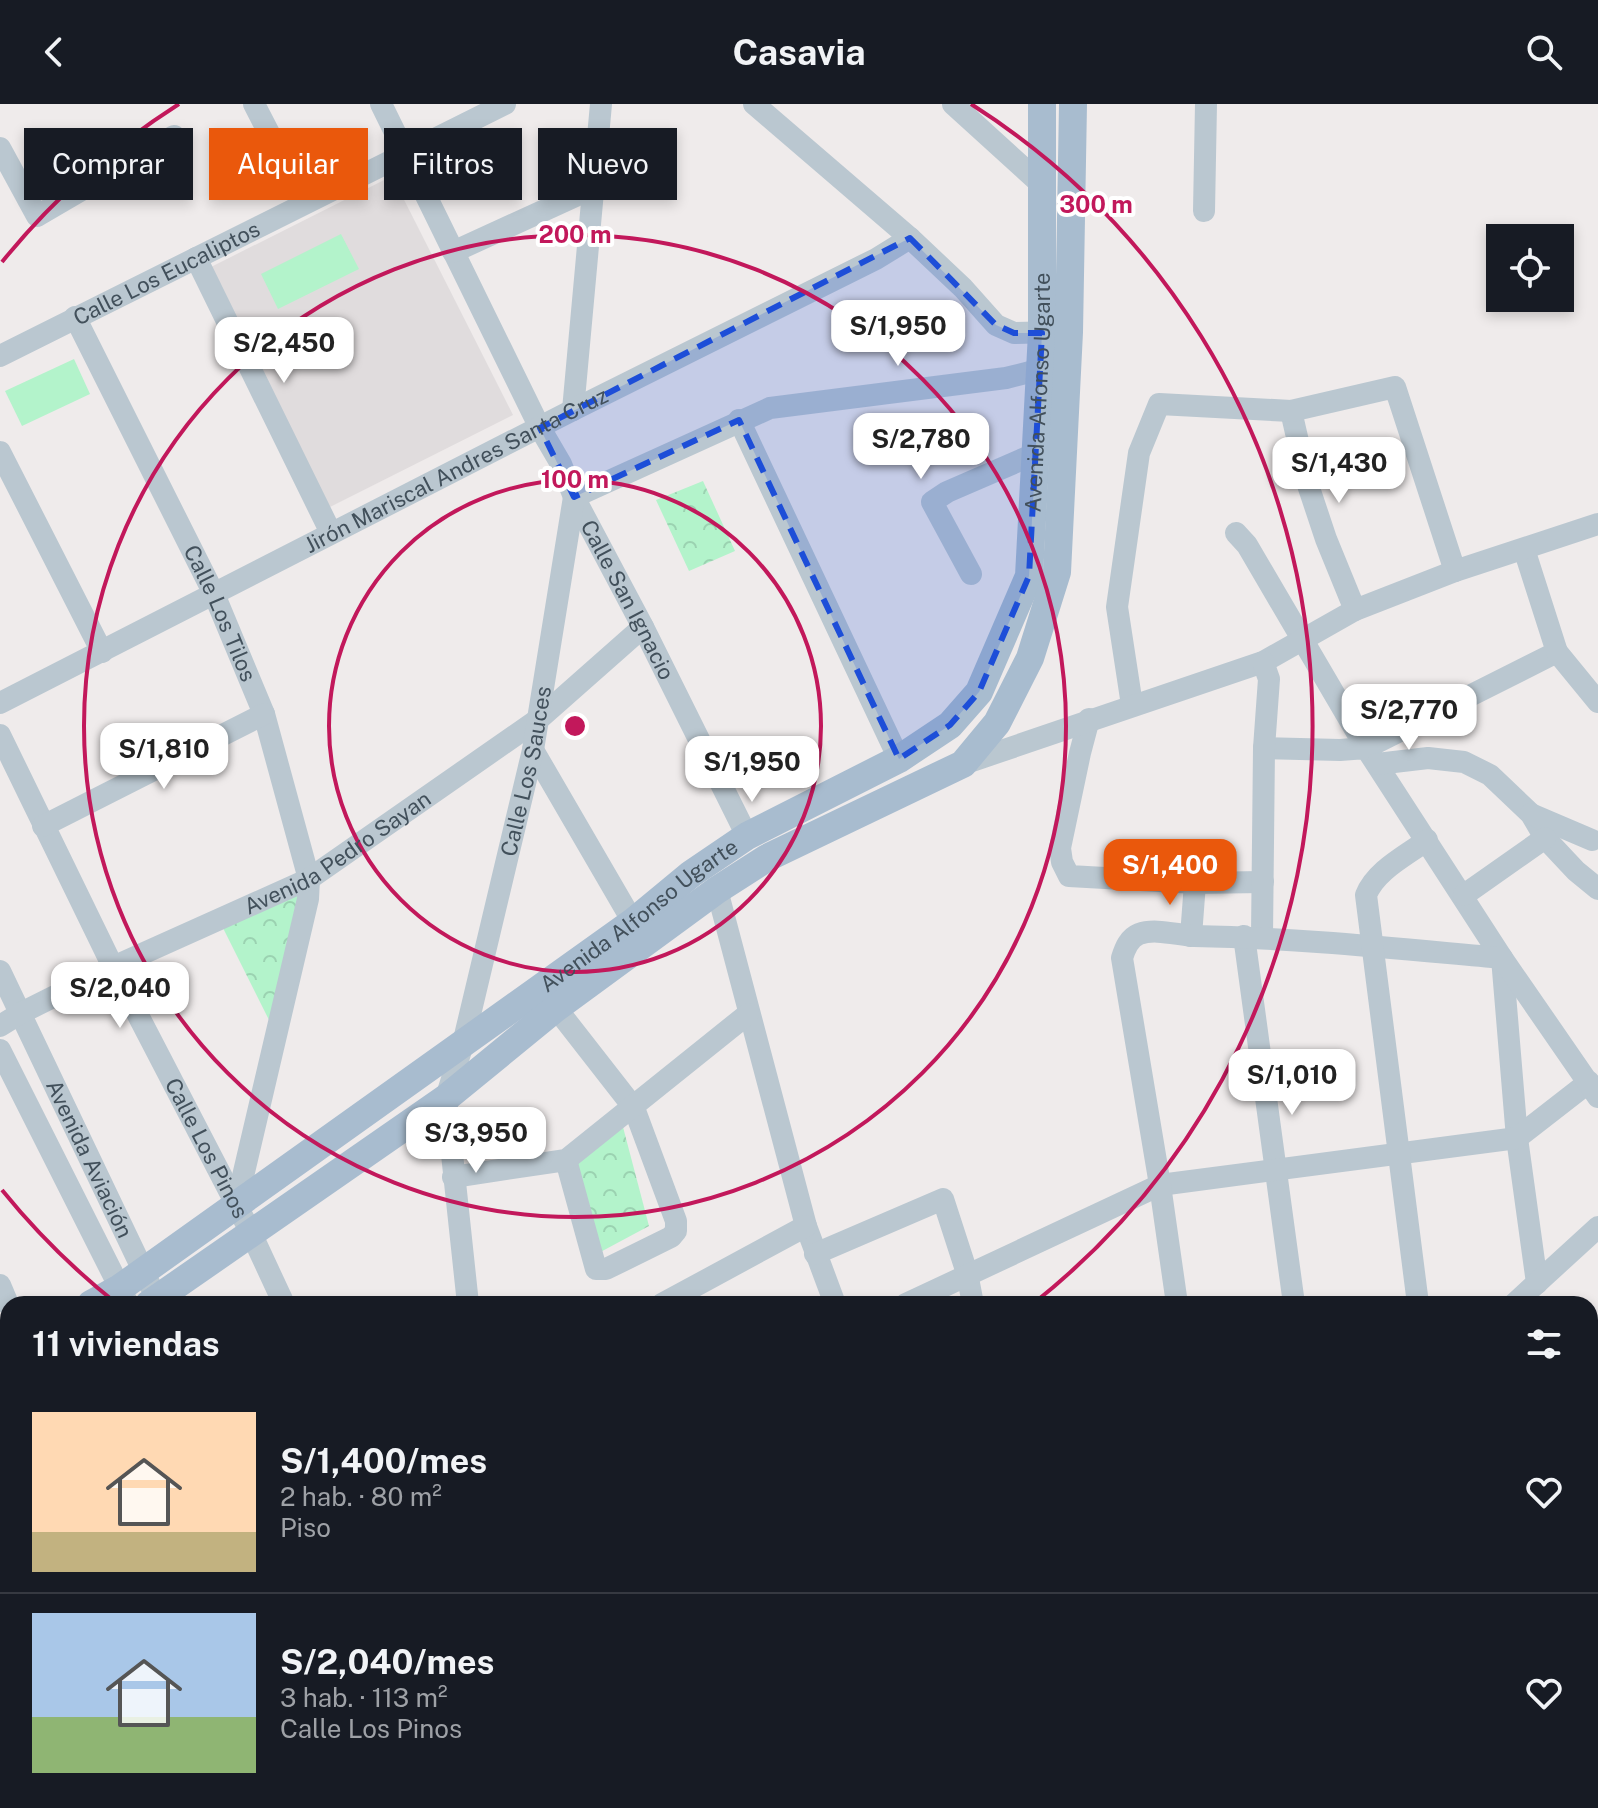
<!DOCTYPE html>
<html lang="es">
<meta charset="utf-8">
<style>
body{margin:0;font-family:"Public Sans",sans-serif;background:#242831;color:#f1f3f6;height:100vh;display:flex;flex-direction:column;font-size:30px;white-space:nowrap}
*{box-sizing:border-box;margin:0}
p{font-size:26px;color:#9ea1a6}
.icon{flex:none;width:44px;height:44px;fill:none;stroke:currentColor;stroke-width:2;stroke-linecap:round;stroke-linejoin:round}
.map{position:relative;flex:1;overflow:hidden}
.side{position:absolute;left:0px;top:1192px;width:1598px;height:512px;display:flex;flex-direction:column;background:#171b24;border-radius:24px 24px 0 0;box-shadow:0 4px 12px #0003}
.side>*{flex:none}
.banner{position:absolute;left:24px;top:24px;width:800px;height:72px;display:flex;gap:16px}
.controls{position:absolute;left:1486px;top:120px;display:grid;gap:16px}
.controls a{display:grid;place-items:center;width:88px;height:88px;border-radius:0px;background:#171b24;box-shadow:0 4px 12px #0003;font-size:40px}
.price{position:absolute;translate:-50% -68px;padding:0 18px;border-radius:16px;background:#fff;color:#222;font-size:26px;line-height:52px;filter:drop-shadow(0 2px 4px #0008)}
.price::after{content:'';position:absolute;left:50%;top:48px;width:24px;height:18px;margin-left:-12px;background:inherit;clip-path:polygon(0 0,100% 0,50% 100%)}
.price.current{background:#ea580c;color:#fff}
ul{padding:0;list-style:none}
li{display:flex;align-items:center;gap:24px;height:200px;padding:0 32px}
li+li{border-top:2px solid #363941}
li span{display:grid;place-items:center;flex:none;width:224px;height:160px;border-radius:0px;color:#555}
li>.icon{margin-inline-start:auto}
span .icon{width:96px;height:96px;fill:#fffc;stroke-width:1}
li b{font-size:34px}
h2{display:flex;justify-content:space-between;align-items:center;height:96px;padding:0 32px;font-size:34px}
.chip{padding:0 28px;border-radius:0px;background:#171b24;box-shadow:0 4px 12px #0003;font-size:28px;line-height:72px}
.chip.current{background:#ea580c;color:#fff}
header{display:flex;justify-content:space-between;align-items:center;height:104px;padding:0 32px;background:#171b24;font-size:36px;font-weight:700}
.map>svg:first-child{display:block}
.education{fill:#e0dcdd}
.park{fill:url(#park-crowns)}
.garden{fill:#b3f3cb}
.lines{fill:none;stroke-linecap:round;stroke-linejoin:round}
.minor{stroke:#bac7d0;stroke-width:22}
.major{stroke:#a8bccf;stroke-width:28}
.marked{fill:#1d4ed8;fill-opacity:0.2;stroke:#1d4ed8;stroke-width:6;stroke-dasharray:16 10;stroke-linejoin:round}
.ring{fill:none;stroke:#c2185b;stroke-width:4}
.labels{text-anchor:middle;stroke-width:8;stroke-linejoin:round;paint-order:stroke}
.street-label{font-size:22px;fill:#42505b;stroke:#fff}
.centre{fill:#c2185b;stroke:#fff;stroke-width:4}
.ring-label{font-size:24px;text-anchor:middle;font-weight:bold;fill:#c2185b;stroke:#fff;stroke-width:8;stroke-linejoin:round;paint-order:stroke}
</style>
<header><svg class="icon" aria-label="back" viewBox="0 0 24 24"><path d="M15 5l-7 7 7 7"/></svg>Casavia<svg class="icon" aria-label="search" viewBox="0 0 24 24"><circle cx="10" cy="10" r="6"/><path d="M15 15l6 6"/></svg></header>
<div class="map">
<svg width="1598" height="1704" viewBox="0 0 1598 1704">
<defs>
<pattern id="park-crowns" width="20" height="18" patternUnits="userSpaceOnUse" patternTransform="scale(2)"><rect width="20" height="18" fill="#b3f3cb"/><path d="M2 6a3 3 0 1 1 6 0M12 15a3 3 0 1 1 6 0" fill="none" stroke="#9bd2b1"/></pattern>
</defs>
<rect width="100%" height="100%" fill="#efebeb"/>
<polygon class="education" points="392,72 513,311 330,403 209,164"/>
<g class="park">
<polygon points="703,377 735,447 689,467 656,396"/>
<polygon points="299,789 272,922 223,824"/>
<polygon points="623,1023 649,1122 593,1152 577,1060"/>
</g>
<g class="garden">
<polygon points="341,130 359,165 278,205 261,170"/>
<polygon points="74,255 90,290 22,322 5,287"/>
</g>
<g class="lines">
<g class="minor">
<polyline points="254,0 305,99"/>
<path id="s1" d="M381,0l159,324 21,36 13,33 69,130 104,209"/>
<polyline points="754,0 910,134 963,184 996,221 1014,229 1056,228"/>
<polyline points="953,0 1041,80"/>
<polyline points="0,44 37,112 174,32"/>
<polyline points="1204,107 1206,0"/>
<polyline points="453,148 593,84"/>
<polyline points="196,154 331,429"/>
<path id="s2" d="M75,213l139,277 50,120 45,165 -1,20 -72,307"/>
<path id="s3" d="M0,252l505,-252"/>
<polyline points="573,306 601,0"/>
<polyline points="1291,307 1308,381 1326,435 1355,506"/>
<polyline points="739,316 899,655"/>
<polyline points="0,348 102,548"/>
<polyline points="1236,429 1247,441 1366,644 1557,548 1524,445"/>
<polyline points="971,470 932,398 947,388 1037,349"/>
<polyline points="1557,548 1598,598"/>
<path id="s4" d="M0,599l573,-293 303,-151 34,-21"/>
<polyline points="1132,601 1117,503 1139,349 1159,300 1291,307 1395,283 1455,467"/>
<polyline points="1089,615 1080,649 1060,744 1062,758 1069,772 1195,779 1263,778"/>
<path id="s5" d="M0,631l113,232 138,266 33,71"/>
<polyline points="1264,644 1340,646 1366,644 1502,854 1517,1034 1537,1179"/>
<polyline points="533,646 633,818"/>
<polyline points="963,660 1263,558 1355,506 1455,467 1598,420"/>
<polyline points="1377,660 1428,654 1464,658 1490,671 1531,710 1545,734 1576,767 1598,785"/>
<polyline points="1531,710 1592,736"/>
<polyline points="43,722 264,610"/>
<polyline points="717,786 806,1122 835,1200"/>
<polyline points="1464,791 1545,734"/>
<polyline points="1191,832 1195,779"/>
<polyline points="1244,832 1294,1200"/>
<polyline points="1262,832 1264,644 1269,575 1263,558"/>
<path id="s6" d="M0,867l150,314"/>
<polyline points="556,904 634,1004 676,1117 676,1127 671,1133 606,1165 596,1165 566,1056"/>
<path id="s7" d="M0,922l21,-13 92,-46 196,-88 231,-161 103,-91"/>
<polyline points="0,946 128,1200"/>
<polyline points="453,1073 566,1056 748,910"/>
<polyline points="815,1150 943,1095 967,1169 973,1200"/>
<polyline points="0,1181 8,1200"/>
<path id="s8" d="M468,1200l-22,-206 17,-54 70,-294 41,-253 196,-89 236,-30 32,-8 17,2"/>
<polyline points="662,1200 806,1122"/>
<polyline points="906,1200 1160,1081 1517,1034 1589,978"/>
<path d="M1177,1200l-17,-119 -38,-227c3,-10 7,-20 17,-24 16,-6 38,1 55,2 103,2 206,13 308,22l96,139"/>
<path d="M1418,1200l-52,-409c10,-25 40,-39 61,-55"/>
<polyline points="1514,1200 1598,1123"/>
<polyline points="1590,1295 1598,1288"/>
<polyline points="0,1397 8,1387"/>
<polyline points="1590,1456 1598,1494"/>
<polyline points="1590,1513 1598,1511"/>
<polyline points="0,1544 8,1536"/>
<polyline points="0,1658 8,1667"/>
<polyline points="34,1696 41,1704"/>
<polyline points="638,1696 644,1704"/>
<polyline points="863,1696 868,1704"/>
<polyline points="1062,1696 1064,1704"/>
<polyline points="1217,1696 1218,1704"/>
<polyline points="1305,1696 1306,1704"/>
<polyline points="1391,1696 1392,1704"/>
<polyline points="162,1704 173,1696"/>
<polyline points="341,1704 344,1696"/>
<polyline points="520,1704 522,1696"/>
<polyline points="1146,1704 1169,1696"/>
</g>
<g class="major">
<path id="s9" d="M91,1200l29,-16 513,-366 58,-48 56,-38 152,-77 51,-34 29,-33 50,-116 13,-243v-229"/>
<polyline points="149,1200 446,994 556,904 717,786 767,754 963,660 997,619 1030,554 1057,468 1069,228 1073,0"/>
<polyline points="0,1255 8,1249"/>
<polyline points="0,1287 8,1282"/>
</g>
</g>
<path class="marked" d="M910,134l86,87 18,8h28l-13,243 -50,116 -29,33 -51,34 -160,-339 -165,77 -34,-69z"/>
<g class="ring">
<circle cx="575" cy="622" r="246"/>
<circle cx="575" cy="622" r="491"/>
<path d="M116 1199A737 737 0 0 1 2 1086M2 158A737 737 0 0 1 179 0M971 0A737 737 0 0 1 1034 1199"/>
</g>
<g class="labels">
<g class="street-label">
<text dy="8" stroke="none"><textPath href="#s3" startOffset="186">Calle Los Eucaliptos</textPath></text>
<text dy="8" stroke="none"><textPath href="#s9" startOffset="1392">Avenida Alfonso Ugarte</textPath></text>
<text dy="8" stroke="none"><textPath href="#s4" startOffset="512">Jirón Mariscal Andres Santa Cruz</textPath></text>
<text dy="8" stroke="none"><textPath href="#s1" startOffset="554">Calle San Ignacio</textPath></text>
<text dy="8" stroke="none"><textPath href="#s2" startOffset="330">Calle Los Tilos</textPath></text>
<text dy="8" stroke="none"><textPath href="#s8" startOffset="544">Calle Los Sauces</textPath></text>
<text dy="8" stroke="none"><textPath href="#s7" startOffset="380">Avenida Pedro Sayan</textPath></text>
<text dy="8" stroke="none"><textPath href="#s9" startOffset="672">Avenida Alfonso Ugarte</textPath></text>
<text dy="8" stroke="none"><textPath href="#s5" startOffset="462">Calle Los Pinos</textPath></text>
<text dy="8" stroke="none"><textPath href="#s6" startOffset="208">Avenida Aviación</textPath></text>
</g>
</g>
<circle cx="575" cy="622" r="12" class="centre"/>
<g class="ring-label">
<text x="1096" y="109">300 m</text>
<text x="575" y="139">200 m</text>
<text x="575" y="384">100 m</text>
</g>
</svg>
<div class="controls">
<a><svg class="icon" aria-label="locate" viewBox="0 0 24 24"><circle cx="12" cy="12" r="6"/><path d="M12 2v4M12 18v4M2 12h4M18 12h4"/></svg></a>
</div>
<b class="price" style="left:898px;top:264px">S/1,950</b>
<b class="price" style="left:284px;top:281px">S/2,450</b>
<b class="price" style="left:921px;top:377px">S/2,780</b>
<b class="price" style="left:1339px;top:401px">S/1,430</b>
<b class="price" style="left:1409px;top:648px">S/2,770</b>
<b class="price" style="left:164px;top:687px">S/1,810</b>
<b class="price" style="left:752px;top:700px">S/1,950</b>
<b class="price current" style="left:1170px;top:803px">S/1,400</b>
<b class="price" style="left:120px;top:926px">S/2,040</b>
<b class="price" style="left:1292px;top:1013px">S/1,010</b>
<b class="price" style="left:476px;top:1071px">S/3,950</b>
<div class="banner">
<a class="chip">Comprar</a>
<a class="chip current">Alquilar</a>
<a class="chip">Filtros</a>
<a class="chip">Nuevo</a>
</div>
<section class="side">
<h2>11 viviendas<svg class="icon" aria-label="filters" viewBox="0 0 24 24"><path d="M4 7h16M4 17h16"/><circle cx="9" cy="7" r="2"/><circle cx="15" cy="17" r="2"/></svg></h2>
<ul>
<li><span style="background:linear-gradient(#ffd9b3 75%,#c2b280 0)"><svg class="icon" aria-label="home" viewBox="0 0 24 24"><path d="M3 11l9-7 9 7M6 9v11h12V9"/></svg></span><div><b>S/1,400/mes</b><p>2 hab. · 80 m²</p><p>Piso</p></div><svg class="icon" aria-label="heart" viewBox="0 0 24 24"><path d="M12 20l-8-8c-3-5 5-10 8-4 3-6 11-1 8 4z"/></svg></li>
<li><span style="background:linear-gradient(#a9c7e8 65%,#8fb573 0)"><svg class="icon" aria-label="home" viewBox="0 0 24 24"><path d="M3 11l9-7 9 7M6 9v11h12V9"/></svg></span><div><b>S/2,040/mes</b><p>3 hab. · 113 m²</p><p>Calle Los Pinos</p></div><svg class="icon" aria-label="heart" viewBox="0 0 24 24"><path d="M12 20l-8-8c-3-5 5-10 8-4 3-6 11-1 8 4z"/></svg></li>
</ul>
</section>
</div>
